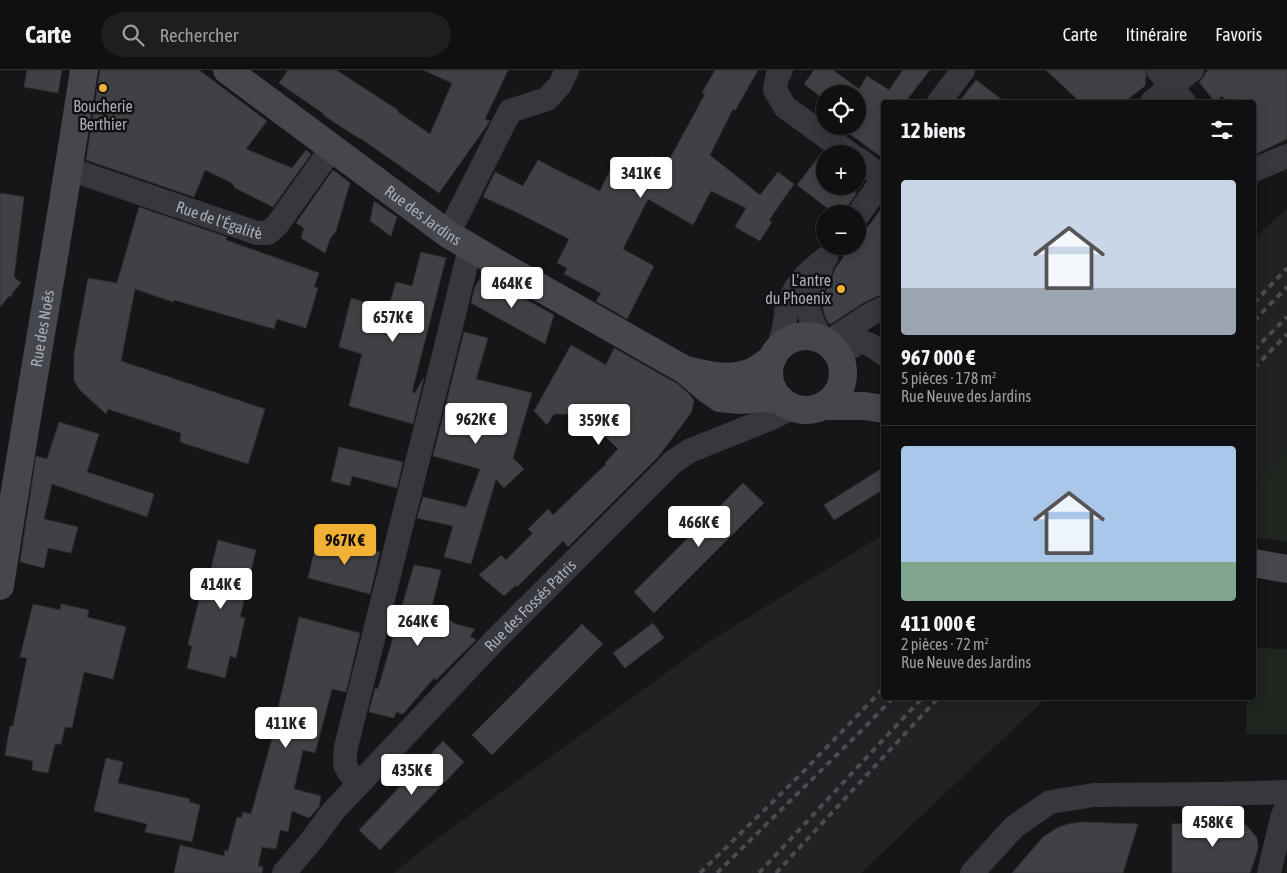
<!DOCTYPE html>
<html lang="fr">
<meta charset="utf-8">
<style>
body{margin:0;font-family:"Asap Condensed",sans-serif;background:#1e1e20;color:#f1f3f6;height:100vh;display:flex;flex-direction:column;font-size:19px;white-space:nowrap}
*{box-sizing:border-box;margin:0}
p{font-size:16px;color:#9c9d9f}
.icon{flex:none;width:28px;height:28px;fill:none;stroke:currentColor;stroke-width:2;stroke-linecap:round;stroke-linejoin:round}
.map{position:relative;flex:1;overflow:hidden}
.panel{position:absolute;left:881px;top:30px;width:375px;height:600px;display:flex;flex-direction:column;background:#101012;border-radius:5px;box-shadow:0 2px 12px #0003,0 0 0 1px #303032}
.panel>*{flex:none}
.tools{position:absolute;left:816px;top:15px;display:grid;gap:10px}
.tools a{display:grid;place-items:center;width:50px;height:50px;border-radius:50%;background:#101012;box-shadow:0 2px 12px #0003,0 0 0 1px #303032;font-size:25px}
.price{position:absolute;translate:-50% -42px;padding:0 11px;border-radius:5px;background:#fff;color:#222;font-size:16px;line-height:32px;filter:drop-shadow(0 1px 2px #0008)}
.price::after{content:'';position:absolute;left:50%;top:30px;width:15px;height:11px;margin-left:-8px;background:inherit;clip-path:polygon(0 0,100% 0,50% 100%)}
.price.on{background:#f2b134;color:#111}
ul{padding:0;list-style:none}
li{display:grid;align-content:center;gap:10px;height:265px;padding:0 20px}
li+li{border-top:1px solid #303032}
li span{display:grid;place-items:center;height:155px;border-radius:5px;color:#555}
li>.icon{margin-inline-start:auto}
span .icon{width:90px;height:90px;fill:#fffc;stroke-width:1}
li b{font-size:21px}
h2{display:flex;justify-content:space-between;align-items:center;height:60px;padding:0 20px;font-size:21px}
header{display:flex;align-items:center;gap:30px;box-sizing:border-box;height:70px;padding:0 25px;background:#101012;border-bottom:1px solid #303032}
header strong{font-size:24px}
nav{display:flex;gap:28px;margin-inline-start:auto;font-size:18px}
.search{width:350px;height:45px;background:#1e1e20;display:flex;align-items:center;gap:12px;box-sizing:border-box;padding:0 18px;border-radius:28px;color:#9c9d9f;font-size:19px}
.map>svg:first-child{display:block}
.built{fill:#222225}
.green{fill:#1e261f}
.building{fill:#404145;stroke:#303034}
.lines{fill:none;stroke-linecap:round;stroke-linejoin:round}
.street{stroke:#37383d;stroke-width:24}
.secondary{stroke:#45474d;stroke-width:28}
.rail{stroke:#4a4c52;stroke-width:4;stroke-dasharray:6 5;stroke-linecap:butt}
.poi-dot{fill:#f2b134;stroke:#111113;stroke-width:2}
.labels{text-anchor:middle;stroke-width:5;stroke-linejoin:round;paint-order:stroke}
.poi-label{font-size:16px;fill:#a8adb8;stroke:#111113}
.street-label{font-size:16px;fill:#a8adb8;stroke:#111113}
</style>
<header>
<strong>Carte</strong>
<div class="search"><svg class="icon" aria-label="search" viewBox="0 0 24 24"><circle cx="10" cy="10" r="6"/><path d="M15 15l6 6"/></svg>Rechercher</div>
<nav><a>Carte</a><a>Itinéraire</a><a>Favoris</a></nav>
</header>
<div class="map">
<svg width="1287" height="803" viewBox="0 0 1287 803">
<rect width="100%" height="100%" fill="#161618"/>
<g class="built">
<polygon points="1287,139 1287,380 1254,415 1254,168"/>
<polygon points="884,464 884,628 1046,628 861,803 394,803 430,774 713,569"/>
</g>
<g class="green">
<polygon points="1287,380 1287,471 1254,468 1254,415"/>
<polygon points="1254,578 1287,579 1287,664 1246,664 1247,628 1254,628"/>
</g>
<g class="building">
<polygon points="27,0 62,0 58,23 24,17"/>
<polygon points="100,0 199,0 267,51 246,79 292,98 306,80 311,84 273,137 235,118 232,113 205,100 194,127 86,90"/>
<polygon points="288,0 336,0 398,40 398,42 430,64 452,13 423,0 508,0 485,49 490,51 488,54 439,123 360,68 360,69 323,45 324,44 279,13"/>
<polygon points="715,0 758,0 735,41 733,39 710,85 760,125 778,102 794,114 769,150 772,152 760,171 735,157 746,138 711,121 693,155 648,129 623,179 654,196 627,249 596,231 601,223 564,204 567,198 557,193 569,169 518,143 483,127 495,102 523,116 538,90 565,104 600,121 615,90 641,105 652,86 667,94 705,24 702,23"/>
<polygon points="814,0 833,0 859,19 867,6 889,20 903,0 930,0 906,31 909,32 884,32 884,89 839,56 860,56 858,54 858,24 825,24 825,30 804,14"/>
<polygon points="1046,0 1145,0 1146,6 1145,16 1124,32 1080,32"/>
<polygon points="1209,0 1287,0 1287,69 1254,85 1254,32 1227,32 1222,26 1215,32 1199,12 1205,5 1205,3"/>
<polygon points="976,10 1005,32 959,32"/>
<polygon points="823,81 825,83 825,116 855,116 856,124 847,137 844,144 835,144 797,115"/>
<polygon points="333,100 350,113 336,161 330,169 325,183 301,168 304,158 296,153"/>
<polygon points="0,123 24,127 14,207 21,213 12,223 12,226 9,226 0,237"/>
<polygon points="374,131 397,147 391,166 370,151"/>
<polygon points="884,135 884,224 878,226 863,233 831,254 828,253 824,244 822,234 825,224 833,205 835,199 851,176 858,176 858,169 861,164 862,165"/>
<polygon points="139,137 227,167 226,170 319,203 314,217 318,218 306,258 277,249 274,259 174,230 173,232 135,219 121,291 265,339 248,394 180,372 181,363 108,339 106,344 81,321 74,311 74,284 88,208 117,213"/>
<polygon points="421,182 446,188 412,322 415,323 424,307 413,354 349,336 362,284 339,277 351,228 388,239 396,212 412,216"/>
<polygon points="482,205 554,245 545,274 471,233 475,217"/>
<polygon points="464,262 488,268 476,309 532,323 513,388 524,399 504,418 496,409 471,494 444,487 453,456 417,448 423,427 466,437 480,399 433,386"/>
<polygon points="571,275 606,295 614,278 678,314 690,325 694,331 691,343 658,387 568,477 563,471 517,517 516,515 504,526 479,505 501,485 506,490 533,463 528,459 548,439 553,445 606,394 605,393 618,379 583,344 554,344 547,355 534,341"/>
<polygon points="59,352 99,364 87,402 154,424 147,447 52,414 44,449 78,457 71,483 48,478 44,498 20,492 36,386 47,389"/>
<polygon points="339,377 403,392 397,418 352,406 350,416 331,411"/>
<polygon points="884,397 884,419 834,450 824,435"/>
<polygon points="743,413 764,433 654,543 634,522"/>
<polygon points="327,466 353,475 380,482 370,524 308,508 315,479 322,481"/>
<polygon points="218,470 256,480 240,547 245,548 236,588 230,586 225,608 187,598 192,576 188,575 190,566 207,498 211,499"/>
<polygon points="414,495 441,500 432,536 455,554 475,559 470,566 476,570 436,610 434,608 403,644 396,642 394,648 369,642 375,618 378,619"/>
<polygon points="33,534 60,540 61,534 89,540 87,547 126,557 113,609 84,602 72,658 65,657 61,674 55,674 48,703 32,700 33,691 5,685 10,656 13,656 27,588 20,587"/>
<polygon points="299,547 360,563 346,622 332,619 315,683 303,680 294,719 321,726 319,737 309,748 292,741 288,762 280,760 276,779 262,777 258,796 263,797 262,803 174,803 180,775 224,786 225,780 228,781 237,747 241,748 243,742 251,744 273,665 272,665"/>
<polygon points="653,553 664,568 625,598 613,583"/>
<polygon points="582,554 603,574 492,685 472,665"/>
<polygon points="443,671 464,692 380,780 359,760"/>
<polygon points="106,688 123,692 118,713 190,729 189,732 200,735 192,772 145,762 147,754 94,741"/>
<polygon points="1081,752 1138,754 1123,803 1012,803 1043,767 1057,758 1068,754"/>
<polygon points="1240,752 1247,756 1257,768 1258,776 1257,782 1250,803 1172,803 1172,754"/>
</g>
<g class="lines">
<g class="street">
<polyline points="781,0 777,7 775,20 785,37 850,84"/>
<polyline points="939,32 963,0"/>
<polyline points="1152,32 1171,17 1158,0"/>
<polyline points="1184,32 1171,17 1192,0"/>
<polyline points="858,89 884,108"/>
<path id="s1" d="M69,98l9,4 179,61h11l9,-8 55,-77"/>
<polyline points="1254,100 1287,86"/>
<polyline points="858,145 884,108"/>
<polyline points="448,164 510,41 547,29 560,15 567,0"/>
<path d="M821,269c-18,-32 -15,-38 0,-70"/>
<polyline points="827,273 869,245 884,238"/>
<polyline points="779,277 784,258 787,237 795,219 807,204 826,188"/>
<path d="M839,286c22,-16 21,-19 45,-2"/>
<path d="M359,714c-14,-16 -16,-16 -13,-37l98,-392 26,-107"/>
<path id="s2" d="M284,803l27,-32 23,-31 25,-26 136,-144 178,-178 16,-11 85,-34 18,-10"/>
<polyline points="972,803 1014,757 1050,732 1094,725 1217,724 1287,722"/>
<polyline points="1269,803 1282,748 1287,735"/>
</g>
<g class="secondary">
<path id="s3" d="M227,0l221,164 54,32 183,104 22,19 13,9 20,2 23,-2 17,1"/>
<circle cx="806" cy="303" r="37"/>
<path d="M686,300c22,5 43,11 66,2 7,-3 13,-9 20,-13"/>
<polyline points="823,336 865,336 884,339"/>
<polyline points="1254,493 1287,499"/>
<path id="s4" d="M0,516c26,-172 58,-344 84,-516"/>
</g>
<g class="rail">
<polyline points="1254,233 1287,198"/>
<polyline points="1254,251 1287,217"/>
<polyline points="1254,280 1287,247"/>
<polyline points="1254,298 1287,264"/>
<polyline points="700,803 799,706 884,618"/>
<polyline points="717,803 859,663 893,628"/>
<polyline points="759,803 922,628"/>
<polyline points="776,803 938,628"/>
</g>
</g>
<g class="poi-dot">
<circle cx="103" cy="18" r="5"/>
<circle cx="841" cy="219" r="5"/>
</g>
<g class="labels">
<g class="poi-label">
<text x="103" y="42">Boucherie<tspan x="103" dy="18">Berthier</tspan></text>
<text x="831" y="216" text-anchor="end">L'antre<tspan x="831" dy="18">du Phoenix</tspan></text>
</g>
<g class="street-label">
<text dy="6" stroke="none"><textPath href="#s3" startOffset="244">Rue des Jardins</textPath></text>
<text dy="6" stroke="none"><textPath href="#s1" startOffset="159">Rue de l'Égalité</textPath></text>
<text dy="6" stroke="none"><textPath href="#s4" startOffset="261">Rue des Noës</textPath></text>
<text dy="6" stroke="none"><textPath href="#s2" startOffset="364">Rue des Fossés Patris</textPath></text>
</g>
</g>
</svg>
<div class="tools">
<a><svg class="icon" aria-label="locate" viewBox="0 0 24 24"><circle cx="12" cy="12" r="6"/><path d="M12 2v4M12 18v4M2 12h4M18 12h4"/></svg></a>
<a>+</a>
<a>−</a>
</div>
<b class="price" style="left:641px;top:129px">341K €</b>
<b class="price" style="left:512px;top:239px">464K €</b>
<b class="price" style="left:393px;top:273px">657K €</b>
<b class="price" style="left:476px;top:375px">962K €</b>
<b class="price" style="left:599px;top:376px">359K €</b>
<b class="price" style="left:699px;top:478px">466K €</b>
<b class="price on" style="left:345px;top:496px">967K €</b>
<b class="price" style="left:221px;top:540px">414K €</b>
<b class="price" style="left:418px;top:577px">264K €</b>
<b class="price" style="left:286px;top:679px">411K €</b>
<b class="price" style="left:412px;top:726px">435K €</b>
<b class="price" style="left:1213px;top:778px">458K €</b>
<section class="panel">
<h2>12 biens<svg class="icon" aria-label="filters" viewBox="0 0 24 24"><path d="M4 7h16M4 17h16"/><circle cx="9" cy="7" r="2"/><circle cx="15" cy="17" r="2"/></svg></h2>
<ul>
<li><span style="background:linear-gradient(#c9d6e8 70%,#9aa5b1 0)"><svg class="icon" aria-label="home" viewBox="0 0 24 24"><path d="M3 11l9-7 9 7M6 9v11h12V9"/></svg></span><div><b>967 000 €</b><p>5 pièces · 178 m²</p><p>Rue Neuve des Jardins</p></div></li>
<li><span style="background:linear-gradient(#a9c7e8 75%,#7fa58c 0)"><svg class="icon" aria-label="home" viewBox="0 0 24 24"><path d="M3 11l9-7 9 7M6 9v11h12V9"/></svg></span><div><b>411 000 €</b><p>2 pièces · 72 m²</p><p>Rue Neuve des Jardins</p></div></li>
</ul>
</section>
</div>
